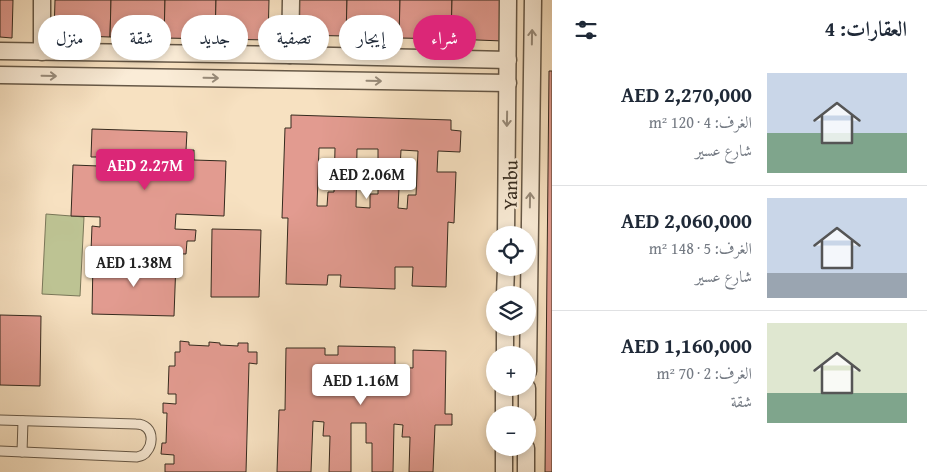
<!DOCTYPE html>
<html lang="ar">
<meta charset="utf-8">
<style>
body{margin:0;font-family:"Gentium Book Plus",Amiri,serif;background:#f6f6f7;color:#1f2937;direction:rtl;height:100vh;display:flex;flex-direction:column;font-size:19px;white-space:nowrap}
*{box-sizing:border-box;margin:0}
p{font-size:16px;color:#747a83}
.icon{flex:none;width:28px;height:28px;fill:none;stroke:currentColor;stroke-width:2;stroke-linecap:round;stroke-linejoin:round}
.map{position:relative;flex:1;overflow:hidden;direction:ltr}
.side{display:flex;flex-direction:column;background:#fff;width:375px}
.side>*{flex:none}
.guide{position:absolute;left:15px;top:15px;width:461px;height:45px;direction:rtl;display:flex;gap:10px}
.controls{position:absolute;left:486px;top:226px;display:grid;gap:10px}
.controls a{display:grid;place-items:center;width:50px;height:50px;border-radius:50%;background:#fff;box-shadow:0 2px 8px #0003;font-size:25px}
.price{position:absolute;translate:-50% -42px;padding:0 11px;border-radius:5px;background:#fff;color:#222;font-size:16px;line-height:32px;filter:drop-shadow(0 1px 2px #0008)}
.price::after{content:'';position:absolute;left:50%;top:30px;width:15px;height:11px;margin-left:-8px;background:inherit;clip-path:polygon(0 0,100% 0,50% 100%)}
.price.selected{background:#db2777;color:#fff}
ul{padding:0;list-style:none}
li{display:flex;align-items:center;gap:15px;height:125px;padding:0 20px}
li+li{border-top:1px solid #e0e1e3}
li span{display:grid;place-items:center;flex:none;width:140px;height:100px;border-radius:0px;color:#555}
li>.icon{margin-inline-start:auto}
span .icon{width:60px;height:60px;fill:#fffc;stroke-width:1}
li b{font-size:21px}
h2{display:flex;justify-content:space-between;align-items:center;height:60px;padding:0 20px;font-size:21px}
.chip{padding:0 18px;border-radius:22px;background:#fff;box-shadow:0 2px 8px #0003;font-size:18px;line-height:45px}
.chip.selected{background:#db2777;color:#fff}
main{display:flex;flex:1;min-height:0}
.map>svg:first-child{display:block}
.green{fill:#bdc393;stroke:#797658}
.building{fill:#e29b90;stroke:#352a1e;fill-rule:evenodd}
.lines{fill:none;stroke-linecap:round;stroke-linejoin:round}
.service-casing{stroke:#665847;stroke-width:11}
.minor-casing{stroke:#665847;stroke-width:19}
.service{stroke:#faecd7;stroke-width:9}
.minor{stroke:#faecd7;stroke-width:16}
.oneway{stroke:#988b7a}
.labels{text-anchor:middle;stroke-width:4.5;stroke-linejoin:round;paint-order:stroke}
.street-label{font-size:19px;fill:#352a1e;stroke:#faecd7}
</style>
<main>
<section class="side">
<h2>العقارات: 4<svg class="icon" aria-label="filters" viewBox="0 0 24 24"><path d="M4 7h16M4 17h16"/><circle cx="9" cy="7" r="2"/><circle cx="15" cy="17" r="2"/></svg></h2>
<ul>
<li><span style="background:linear-gradient(#c9d6e8 60%,#7fa58c 0)"><svg class="icon" aria-label="home" viewBox="0 0 24 24"><path d="M3 11l9-7 9 7M6 9v11h12V9"/></svg></span><div><b>AED 2,270,000</b><p>الغرف: 4 · 120 m²</p><p>شارع عسير</p></div></li>
<li><span style="background:linear-gradient(#c9d6e8 75%,#9aa5b1 0)"><svg class="icon" aria-label="home" viewBox="0 0 24 24"><path d="M3 11l9-7 9 7M6 9v11h12V9"/></svg></span><div><b>AED 2,060,000</b><p>الغرف: 5 · 148 m²</p><p>شارع عسير</p></div></li>
<li><span style="background:linear-gradient(#dfe7d0 70%,#7fa58c 0)"><svg class="icon" aria-label="home" viewBox="0 0 24 24"><path d="M3 11l9-7 9 7M6 9v11h12V9"/></svg></span><div><b>AED 1,160,000</b><p>الغرف: 2 · 70 m²</p><p>شقة</p></div></li>
</ul>
</section>
<div class="map">
<svg width="552" height="472" viewBox="0 0 552 472">
<rect width="100%" height="100%" fill="#f7e1c1"/>
<filter id="stains"><feTurbulence type="fractalNoise" baseFrequency=".004" numOctaves="4"/><feColorMatrix values="0 0 0 0 .2 0 0 0 0 .09 0 0 0 0 .02 0 0 0 .5 -.17"/></filter>
<radialGradient id="worn" r=".72"><stop offset=".6" stop-color="#630" stop-opacity="0"/><stop offset="1" stop-color="#630" stop-opacity=".3"/></radialGradient>
<polygon class="green" points="46,214 84,217 80,296 42,294"/>
<g class="building">
<polygon points="0,0 13,0 12,38 0,37"/>
<polygon points="55,0 111,0 110,37 54,35"/>
<polygon points="111,0 165,0 164,38 110,37"/>
<polygon points="165,0 216,0 215,39 164,38"/>
<polygon points="216,0 269,0 268,40 215,39"/>
<polygon points="294,0 347,0 346,36 293,35"/>
<polygon points="347,0 400,0 399,38 346,36"/>
<polygon points="400,0 452,0 451,39 399,38"/>
<polygon points="452,0 504,0 503,41 451,39"/>
<polygon points="549,71 552,71 552,472 545,472"/>
<path d="M291,115l160,5v10l10,1 -1,21 -22,-1 -1,21h19l-2,51 -6,-1 -2,65 -34,-1 1,-19h-18v22l-55,-2 1,-12h-13l-1,10 -41,-1 2,-66h-6l3,-90h6zM319,148h16l-1,44h-6l-1,14h-10zM357,149h21v45h-8v14l-14,-1zM401,150l17,1 -2,44h-8l-1,14 -9,-1z"/>
<polygon points="92,129 187,132 186,150 194,150 194,160 226,161 224,216 176,214 175,229 196,230 195,241 187,241 186,254 91,251 92,226 100,227 100,217 71,216 73,165 99,166 100,157 91,157"/>
<polygon points="212,229 261,230 259,297 211,297"/>
<polygon points="93,260 176,261 174,316 92,314"/>
<polygon points="0,315 41,316 40,386 0,385"/>
<polygon points="180,341 189,342 189,345 209,346 209,342 220,343 220,345 238,346 238,343 248,343 248,352 257,352 257,364 249,363 246,472 165,472 165,464 174,464 174,455 161,454 162,443 166,443 167,413 163,413 163,403 176,404 176,394 168,394 169,366 175,366 175,352 180,352"/>
<polygon points="338,346 395,347 395,367 413,368 413,350 446,351 445,414 452,414 452,425 435,425 433,472 409,472 410,437 402,437 403,425 394,424 393,472 372,472 372,443 366,443 366,423 351,423 351,472 329,472 330,436 323,436 324,422 313,421 311,472 277,472 279,410 285,410 286,348 325,348 325,355 338,355"/>
</g>
<g class="lines">
<defs>
<g id="service">
<path d="M0,420l136,4c4,0 8,1 11,4 6,6 5,17 0,23 -2,4 -6,5 -10,6l-137,-6"/>
<polyline points="22,452 23,421"/>
</g>
<g id="minor">
<polyline points="42,0 42,52"/>
<polyline points="0,51 290,55 508,60"/>
<polyline points="290,55 291,0"/>
<polyline points="0,75 508,83"/>
<polyline points="506,235 508,0"/>
<polyline points="505,295 506,268"/>
<polyline points="505,355 505,328"/>
<polyline points="528,371 533,0"/>
<polyline points="504,415 504,388"/>
<polyline points="527,415 527,388"/>
<polyline points="504,472 504,448"/>
<polyline points="526,472 526,448"/>
</g>
</defs>
<use href="#service" class="service-casing"/>
<use href="#minor" class="minor-casing"/>
<use href="#service" class="service"/>
<use href="#minor" class="minor"/>
</g>
<defs><path id="oneway-shaft" d="M-6 0H5M1.5-3L5.5 0L1.5 3" fill="none" stroke-width="1.6" stroke-linecap="round" stroke-linejoin="round" transform="scale(1.25)"/></defs>
<g class="oneway">
<use href="#oneway-shaft" transform="translate(532 37) rotate(-89)"/>
<use href="#oneway-shaft" transform="translate(49 76) rotate(1)"/>
<use href="#oneway-shaft" transform="translate(211 78) rotate(1)"/>
<use href="#oneway-shaft" transform="translate(374 81) rotate(1)"/>
<use href="#oneway-shaft" transform="translate(507 119) rotate(91)"/>
<use href="#oneway-shaft" transform="translate(530 200) rotate(-89)"/>
</g>
<g class="labels">
<g class="street-label">
<text transform="translate(510 185) rotate(-89)" y="7">Yanbu</text>
</g>
</g>
<rect width="100%" height="100%" filter="url(#stains)"/>
<rect width="100%" height="100%" fill="url(#worn)"/>
</svg>
<div class="controls">
<a><svg class="icon" aria-label="locate" viewBox="0 0 24 24"><circle cx="12" cy="12" r="6"/><path d="M12 2v4M12 18v4M2 12h4M18 12h4"/></svg></a>
<a><svg class="icon" aria-label="layers" viewBox="0 0 24 24"><path d="M12 4l9 5-9 5-9-5zM3 14l9 5 9-5"/></svg></a>
<a>+</a>
<a>−</a>
</div>
<b class="price selected" style="left:145px;top:191px">AED 2.27M</b>
<b class="price" style="left:367px;top:200px">AED 2.06M</b>
<b class="price" style="left:134px;top:288px">AED 1.38M</b>
<b class="price" style="left:361px;top:406px">AED 1.16M</b>
<div class="guide">
<a class="chip selected">شراء</a>
<a class="chip">إيجار</a>
<a class="chip">تصفية</a>
<a class="chip">جديد</a>
<a class="chip">شقة</a>
<a class="chip">منزل</a>
</div>
</div>
</main>
